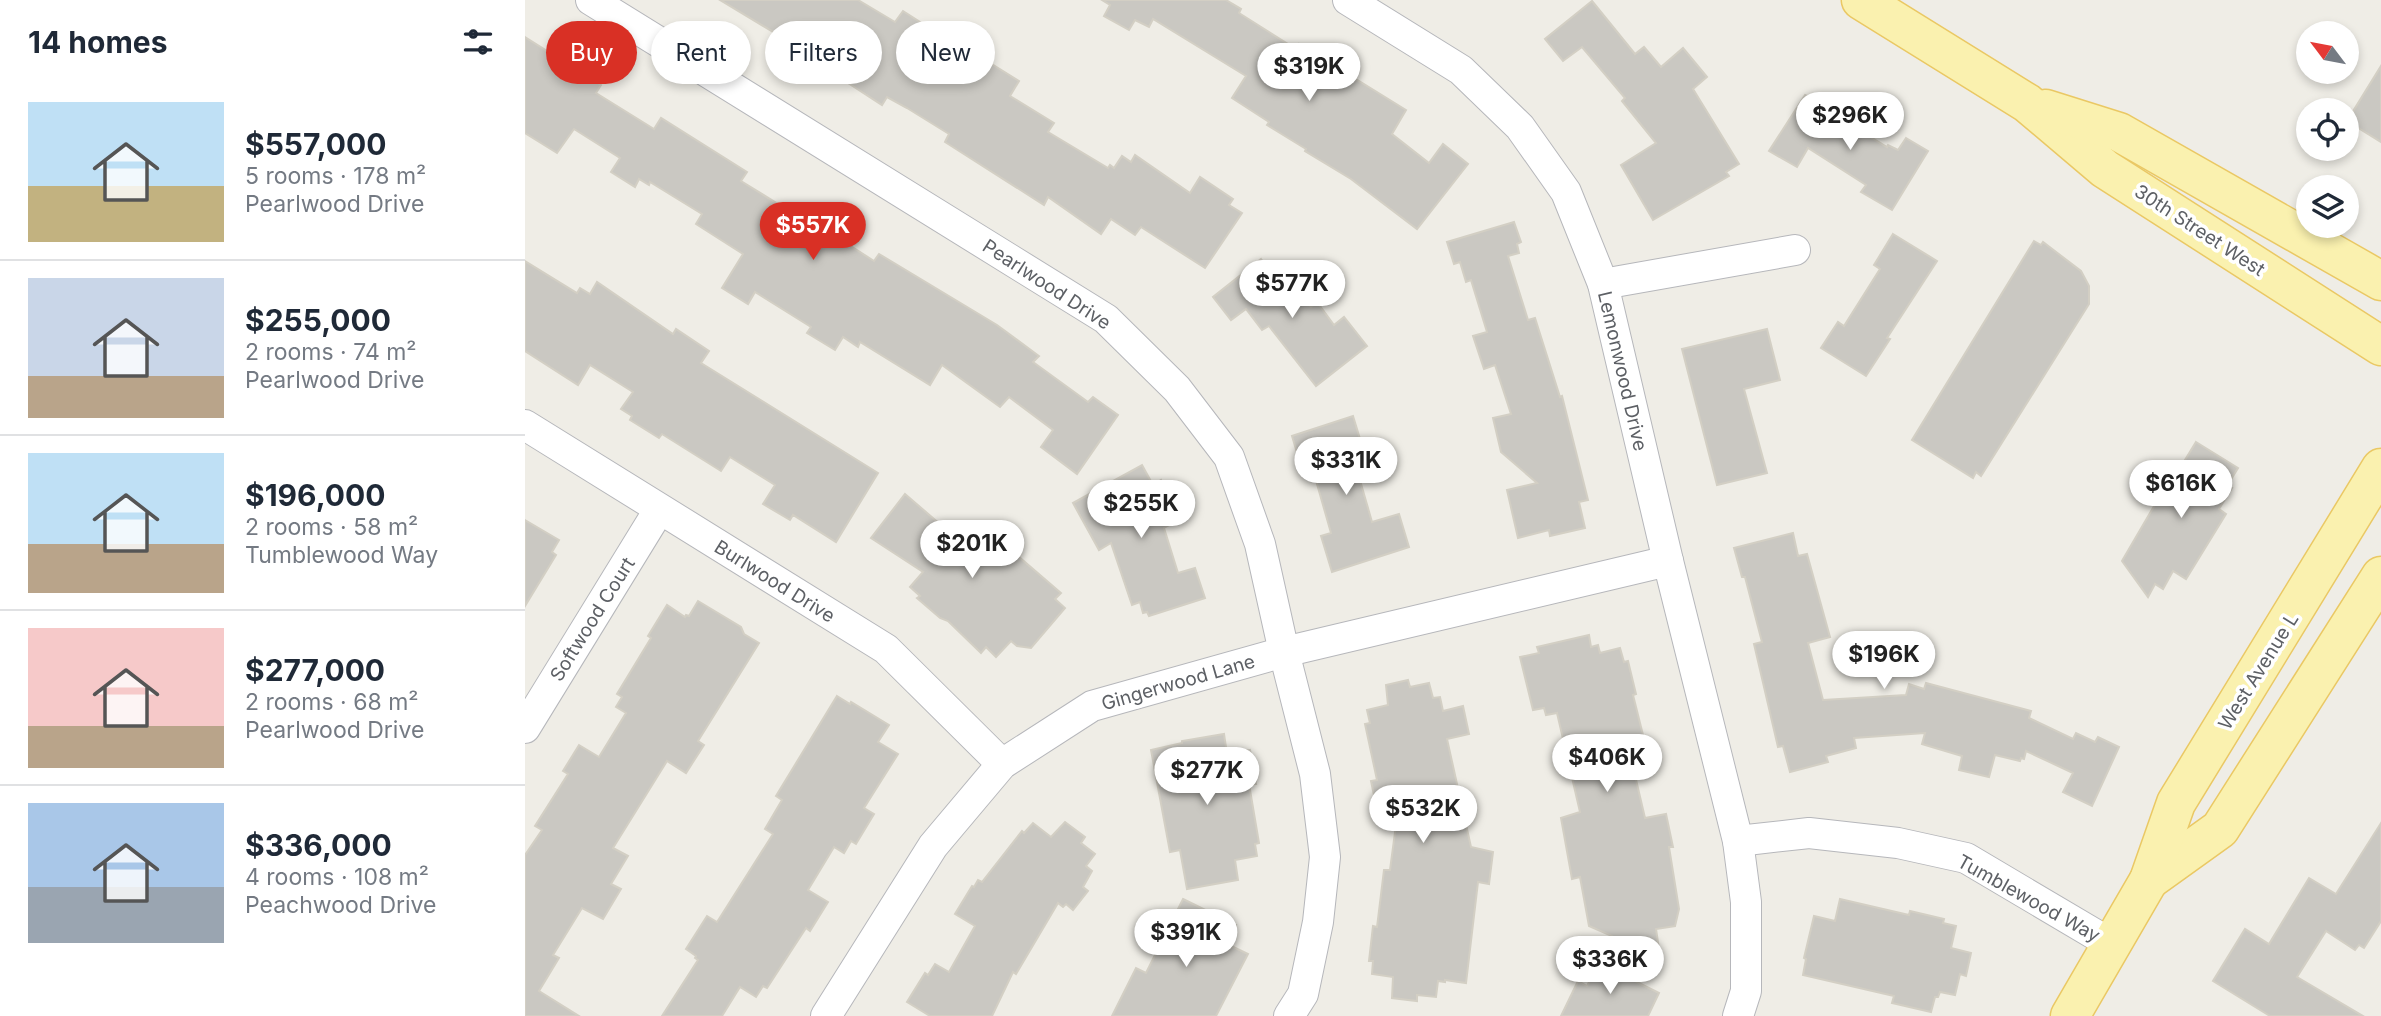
<!DOCTYPE html>
<meta charset="utf-8">
<style>
body{margin:0;font-family:Inter,sans-serif;background:#f6f6f7;color:#1f2937;height:100vh;display:flex;flex-direction:column;font-size:26px;white-space:nowrap}
*{box-sizing:border-box;margin:0}
p{font-size:23px;color:#747a83}
.icon{flex:none;width:38px;height:38px;fill:none;stroke:currentColor;stroke-width:2;stroke-linecap:round;stroke-linejoin:round}
.map{position:relative;flex:1;overflow:hidden}
.details{display:flex;flex-direction:column;background:#fff;width:525px}
.details>*{flex:none}
.guide{position:absolute;left:21px;top:21px;width:665px;height:63px;display:flex;gap:14px}
.needle{width:46px;rotate:302deg}
.fabs{position:absolute;left:1771px;top:21px;display:grid;gap:14px}
.fabs a{display:grid;place-items:center;width:63px;height:63px;border-radius:50%;background:#fff;box-shadow:0 4px 10px #0003;font-size:35px}
.price{position:absolute;translate:-50% -60px;padding:0 16px;border-radius:24px;background:#fff;color:#222;font-size:23px;line-height:46px;filter:drop-shadow(0 2px 4px #0008)}
.price::after{content:'';position:absolute;left:50%;top:42px;width:21px;height:16px;margin-left:-10px;background:inherit;clip-path:polygon(0 0,100% 0,50% 100%)}
.price.current{background:#d93025;color:#fff}
ul{padding:0;list-style:none}
li{display:flex;align-items:center;gap:21px;height:175px;padding:0 28px}
li+li{border-top:2px solid #e0e1e3}
li span{display:grid;place-items:center;flex:none;width:196px;height:140px;border-radius:0px;color:#555}
li>.icon{margin-inline-start:auto}
span .icon{width:84px;height:84px;fill:#fffc;stroke-width:1}
li b{font-size:30px}
h2{display:flex;justify-content:space-between;align-items:center;height:84px;padding:0 28px;font-size:30px}
.tag{padding:0 24px;border-radius:32px;background:#fff;box-shadow:0 4px 10px #0003;font-size:24px;line-height:63px}
.tag.current{background:#d93025;color:#fff}
main{display:flex;flex:1;min-height:0}
.map>svg:first-child{display:block}
.building{fill:#cac8c2;stroke:#d3cfc4;stroke-width:2}
.lines{fill:none;stroke-linecap:round;stroke-linejoin:round}
.minor-casing{stroke:#b6b7bb;stroke-width:32}
.primary-casing{stroke:#eac864;stroke-width:41}
.minor{stroke:#fff;stroke-width:30}
.primary{stroke:#faf1af;stroke-width:38}
.labels{text-anchor:middle;stroke-width:7;stroke-linejoin:round;paint-order:stroke}
.street-label{font-size:19px;fill:#5d6065;stroke:#fff}
</style>
<main>
<section class="details">
<h2>14 homes<svg class="icon" aria-label="filters" viewBox="0 0 24 24"><path d="M4 7h16M4 17h16"/><circle cx="9" cy="7" r="2"/><circle cx="15" cy="17" r="2"/></svg></h2>
<ul>
<li><span style="background:linear-gradient(#bfe0f5 60%,#c2b280 0)"><svg class="icon" aria-label="home" viewBox="0 0 24 24"><path d="M3 11l9-7 9 7M6 9v11h12V9"/></svg></span><div><b>$557,000</b><p>5 rooms · 178 m²</p><p>Pearlwood Drive</p></div></li>
<li><span style="background:linear-gradient(#c9d6e8 70%,#b9a48a 0)"><svg class="icon" aria-label="home" viewBox="0 0 24 24"><path d="M3 11l9-7 9 7M6 9v11h12V9"/></svg></span><div><b>$255,000</b><p>2 rooms · 74 m²</p><p>Pearlwood Drive</p></div></li>
<li><span style="background:linear-gradient(#bfe0f5 65%,#b9a48a 0)"><svg class="icon" aria-label="home" viewBox="0 0 24 24"><path d="M3 11l9-7 9 7M6 9v11h12V9"/></svg></span><div><b>$196,000</b><p>2 rooms · 58 m²</p><p>Tumblewood Way</p></div></li>
<li><span style="background:linear-gradient(#f6c9c9 70%,#b9a48a 0)"><svg class="icon" aria-label="home" viewBox="0 0 24 24"><path d="M3 11l9-7 9 7M6 9v11h12V9"/></svg></span><div><b>$277,000</b><p>2 rooms · 68 m²</p><p>Pearlwood Drive</p></div></li>
<li><span style="background:linear-gradient(#a9c7e8 60%,#9aa5b1 0)"><svg class="icon" aria-label="home" viewBox="0 0 24 24"><path d="M3 11l9-7 9 7M6 9v11h12V9"/></svg></span><div><b>$336,000</b><p>4 rooms · 108 m²</p><p>Peachwood Drive</p></div></li>
</ul>
</section>
<div class="map">
<svg width="1856" height="1016" viewBox="0 0 1856 1016">
<rect width="100%" height="100%" fill="#efede6"/>
<g class="building">
<polygon points="195,0 333,0 370,22 378,11 447,55 449,53 494,81 485,96 529,123 523,132 583,168 585,165 589,168 597,156 606,162 610,155 665,193 675,177 708,199 704,205 717,213 680,268 616,227 610,235 586,219 576,234 523,197 519,205 420,142 424,134 382,108 362,97 357,105 320,81 323,77"/>
<polygon points="577,0 701,0 716,9 714,13 771,49 774,44 881,110 867,134 904,163 918,144 943,164 892,229 826,179 780,151 781,149 742,125 744,122 707,98 721,76 628,19 624,27 610,20 604,30 579,16 585,5"/>
<polygon points="1067,1 1110,54 1119,47 1136,67 1158,48 1182,77 1168,89 1214,164 1201,172 1204,176 1128,220 1096,165 1131,143 1097,101 1100,98 1057,47 1038,61 1020,39"/>
<polygon points="0,37 76,85 71,93 129,129 136,118 222,172 216,181 274,217 278,209 310,229 307,234 349,261 354,254 472,325 514,356 508,362 563,402 568,397 593,415 552,474 516,447 528,430 484,397 475,407 417,365 405,385 335,342 333,347 318,337 310,350 282,333 286,327 230,292 223,304 197,288 218,254 171,224 177,214 125,182 124,185 114,179 110,187 86,172 95,158 49,129 32,153 0,133"/>
<polygon points="1856,66 1856,142 1822,121"/>
<polygon points="1280,95 1300,106 1296,113 1337,137 1339,133 1362,147 1363,145 1373,150 1381,138 1403,151 1367,210 1336,192 1341,185 1283,148 1272,167 1244,151"/>
<polygon points="989,222 996,242 992,244 994,253 983,256 1003,320 1010,318 1035,397 1037,396 1063,500 1054,502 1060,528 1025,536 1024,530 993,538 982,490 1012,483 976,452 968,418 986,414 970,365 959,369 948,336 962,332 946,280 941,282 935,262 929,264 922,242"/>
<polygon points="1368,234 1412,261 1362,338 1365,339 1341,376 1296,348 1313,322 1319,326 1355,269 1349,265"/>
<polygon points="1509,241 1516,245 1518,242 1556,271 1564,286 1564,304 1456,476 1451,472 1448,478 1387,440"/>
<polygon points="736,259 744,270 753,264 786,307 792,302 809,325 819,317 842,346 791,386 744,326 737,330 721,309 706,320 688,297"/>
<polygon points="0,261 52,293 55,288 65,294 72,282 148,334 151,329 184,351 176,363 353,473 311,542 268,515 265,520 238,504 250,485 205,457 196,471 137,434 134,438 105,420 107,416 96,409 108,392 65,365 53,385 0,351"/>
<polygon points="1242,329 1255,380 1219,389 1242,473 1192,485 1157,349"/>
<polygon points="828,416 839,452 828,456 847,522 874,514 884,547 807,572 796,536 806,533 788,470 778,473 767,436"/>
<polygon points="1671,442 1713,468 1702,486 1707,488 1694,509 1701,514 1661,579 1648,571 1638,589 1630,584 1623,597 1597,561 1646,477 1649,478"/>
<polygon points="617,465 628,485 636,480 657,518 639,528 653,573 670,568 680,598 624,616 622,612 618,613 615,602 607,605 586,543 574,550 548,503"/>
<polygon points="380,494 430,537 443,527 454,536 463,526 482,542 479,544 536,593 530,599 540,608 506,648 492,646 486,641 471,657 461,647 456,653 423,621 415,618 392,598 395,596 385,587 398,572 346,538"/>
<polygon points="0,520 34,540 27,552 31,555 0,606"/>
<polygon points="1268,533 1273,556 1282,554 1305,637 1283,643 1298,700 1381,695 1384,684 1399,689 1401,683 1506,711 1504,718 1548,739 1551,733 1570,742 1573,737 1594,747 1567,806 1538,792 1548,773 1501,751 1499,759 1496,758 1495,761 1470,755 1464,777 1434,770 1437,756 1397,744 1400,733 1329,738 1331,748 1301,756 1303,762 1265,772 1258,746 1253,747 1229,644 1237,642 1220,577 1217,577 1209,548"/>
<polygon points="173,601 216,627 219,634 234,643 173,741 179,745 161,773 142,761 88,848 103,856 86,884 96,889 78,919 57,908 28,955 34,958 14,991 54,1016 0,1016 0,855 17,830 10,826 43,774 38,771 54,745 74,757 101,713 91,707 97,697 92,694 126,638 123,636 142,605 160,617 161,615 164,616"/>
<polygon points="1064,635 1066,647 1073,645 1075,653 1095,648 1099,662 1103,661 1111,694 1108,695 1119,739 1114,740 1117,751 1105,754 1120,818 1141,814 1148,847 1144,847 1154,909 1150,926 1131,929 1134,949 1076,959 1087,936 1064,926 1055,877 1047,879 1036,818 1055,812 1032,713 1021,715 1019,708 1008,710 995,657 1014,653 1012,647"/>
<polygon points="883,680 885,687 904,683 908,698 915,697 918,711 938,706 944,734 922,739 946,847 968,852 964,884 953,882 941,983 920,980 920,982 913,981 911,997 892,995 892,1001 867,998 868,977 847,974 848,961 844,961 848,926 852,927 859,870 865,870 873,810 853,814 846,781 852,780 840,724 845,723 842,710 863,705 861,685"/>
<polygon points="312,696 325,704 326,702 364,725 353,742 373,754 339,808 349,814 331,844 326,841 319,853 309,847 283,890 303,902 285,931 281,928 242,988 238,986 231,997 215,987 197,1016 137,1016 173,960 170,958 171,956 161,949 182,916 192,922 194,919 248,834 240,829 257,800 251,796"/>
<polygon points="699,734 702,754 725,750 731,784 724,784 734,843 730,844 732,856 710,860 713,880 662,889 655,850 645,852 626,750 657,743 657,741"/>
<polygon points="540,822 560,837 556,843 570,854 561,866 567,871 558,887 563,891 548,910 541,904 538,907 533,903 491,974 488,972 467,1016 405,1016 382,1002 400,973 403,975 410,964 424,972 450,926 430,914 447,886 449,887 453,880 457,882 497,831 499,833 508,823 526,837"/>
<polygon points="1856,823 1856,921 1839,948 1834,945 1830,950 1801,931 1772,977 1838,1016 1745,1016 1688,981 1720,929 1744,944 1784,878 1811,894"/>
<polygon points="658,899 711,925 702,944 723,954 691,1016 587,1016 611,968 621,973"/>
<polygon points="1315,899 1384,915 1385,911 1419,919 1418,923 1431,926 1426,948 1446,953 1441,976 1435,974 1430,995 1415,992 1413,997 1410,997 1406,1012 1367,1003 1369,996 1278,975 1281,959 1279,958 1289,916 1310,921"/>
<polygon points="1074,963 1134,993 1123,1016 1036,1016 1053,981 1062,986"/>
</g>
<g class="lines">
<defs>
<g id="minor">
<polyline points="66,0 581,319 652,389 704,457 735,544 759,652 790,774 800,857 793,922 778,994 764,1016"/>
<polyline points="823,0 936,70 995,127 1041,192 1078,284 1143,561 1213,841 1221,902 1221,991 1213,1016"/>
<polyline points="1078,284 1270,250"/>
<polyline points="0,425 361,649 477,764"/>
<polyline points="0,728 134,510"/>
<polyline points="1213,841 1284,833 1373,843 1441,858 1588,945"/>
<polyline points="301,1016 408,846 477,764 567,706 759,652 1143,561"/>
</g>
<g id="primary">
<polyline points="1336,0 1502,103 1580,169 1856,346"/>
<polyline points="1521,109 1594,132 1856,281"/>
<polyline points="1624,880 1695,829 1856,576"/>
<polyline points="1545,1016 1624,880 1651,803 1856,468"/>
</g>
</defs>
<use href="#minor" class="minor-casing"/>
<use href="#primary" class="primary-casing"/>
<use href="#minor" class="minor"/>
<use href="#primary" class="primary"/>
</g>
<g class="labels">
<g class="street-label">
<text transform="translate(1675 230) rotate(33)" y="7">30th Street West</text>
<text transform="translate(522 284) rotate(33)" y="7">Pearlwood Drive</text>
<text transform="translate(1098 371) rotate(77)" y="7">Lemonwood Drive</text>
<text transform="translate(250 581) rotate(32)" y="7">Burlwood Drive</text>
<text transform="translate(67 619) rotate(-58)" y="7">Softwood Court</text>
<text transform="translate(1733 671) rotate(-58)" y="7">West Avenue L</text>
<text transform="translate(653 682) rotate(-16)" y="7">Gingerwood Lane</text>
<text transform="translate(1504 898) rotate(29)" y="7">Tumblewood Way</text>
</g>
</g>
</svg>
<div class="fabs">
<a><svg class="needle" viewBox="-14 -14 28 28"><path d="M0-13l5 13h-10z" fill="#e53935"/><path d="M0 13l5-13h-10z" fill="#747a83"/></svg></a>
<a><svg class="icon" aria-label="locate" viewBox="0 0 24 24"><circle cx="12" cy="12" r="6"/><path d="M12 2v4M12 18v4M2 12h4M18 12h4"/></svg></a>
<a><svg class="icon" aria-label="layers" viewBox="0 0 24 24"><path d="M12 4l9 5-9 5-9-5zM3 14l9 5 9-5"/></svg></a>
</div>
<b class="price" style="left:784px;top:103px">$319K</b>
<b class="price" style="left:1325px;top:152px">$296K</b>
<b class="price current" style="left:288px;top:262px">$557K</b>
<b class="price" style="left:767px;top:320px">$577K</b>
<b class="price" style="left:821px;top:497px">$331K</b>
<b class="price" style="left:1656px;top:520px">$616K</b>
<b class="price" style="left:616px;top:540px">$255K</b>
<b class="price" style="left:447px;top:580px">$201K</b>
<b class="price" style="left:1359px;top:691px">$196K</b>
<b class="price" style="left:1082px;top:794px">$406K</b>
<b class="price" style="left:682px;top:807px">$277K</b>
<b class="price" style="left:898px;top:845px">$532K</b>
<b class="price" style="left:661px;top:969px">$391K</b>
<b class="price" style="left:1085px;top:996px">$336K</b>
<div class="guide">
<a class="tag current">Buy</a>
<a class="tag">Rent</a>
<a class="tag">Filters</a>
<a class="tag">New</a>
</div>
</div>
</main>
